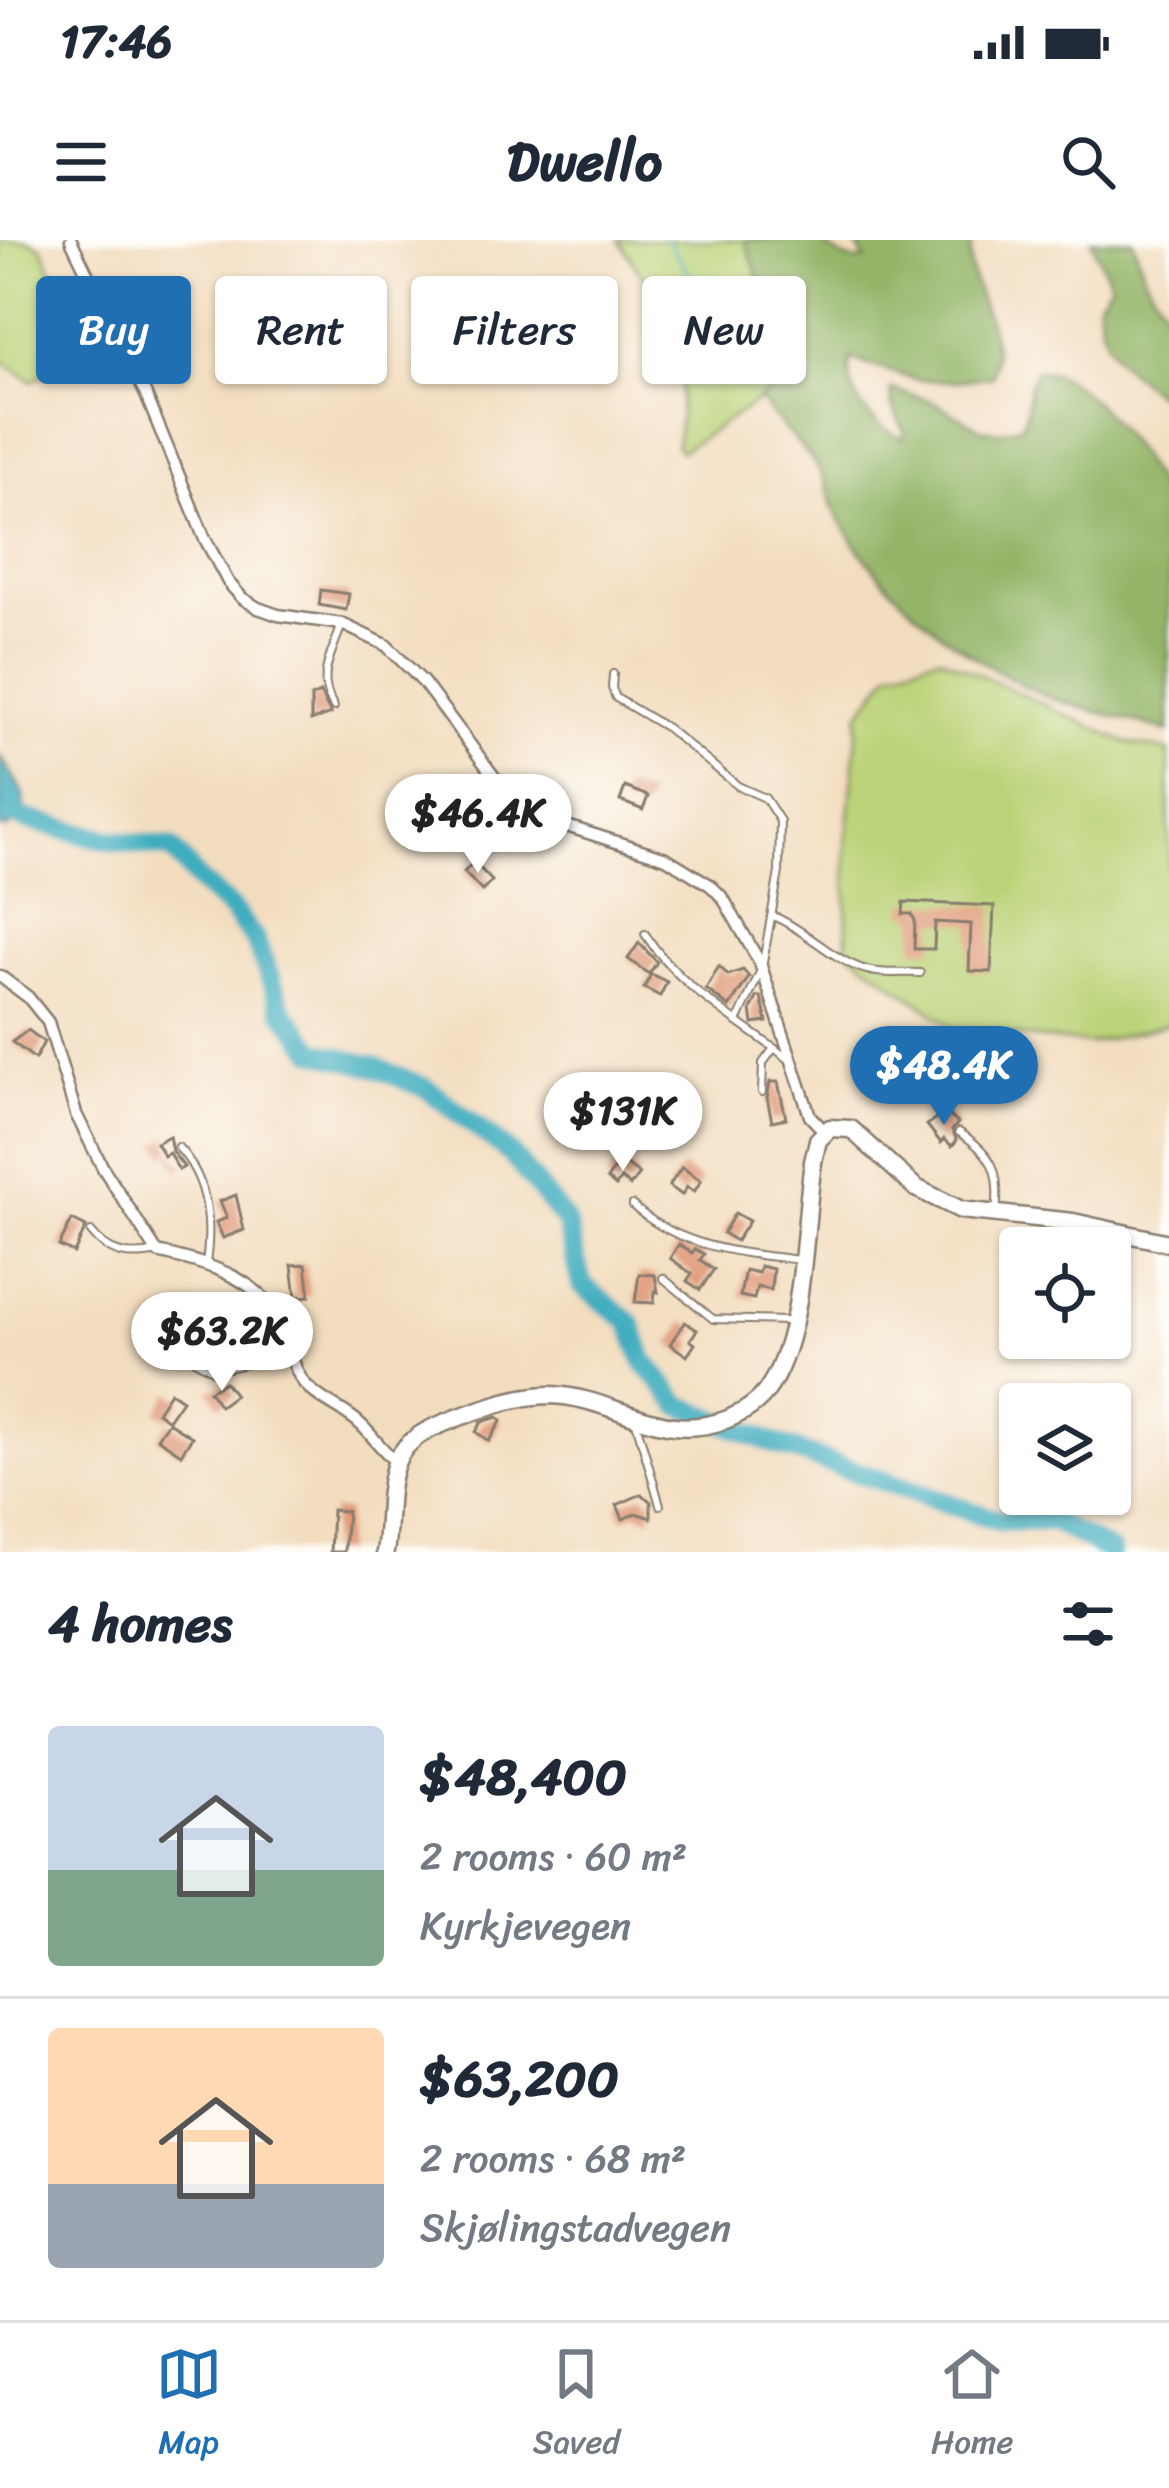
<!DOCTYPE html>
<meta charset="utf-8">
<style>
body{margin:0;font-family:Sriracha,sans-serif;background:#f6f6f7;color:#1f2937;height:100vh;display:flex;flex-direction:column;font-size:45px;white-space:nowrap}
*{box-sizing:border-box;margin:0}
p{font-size:39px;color:#747a83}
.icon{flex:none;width:66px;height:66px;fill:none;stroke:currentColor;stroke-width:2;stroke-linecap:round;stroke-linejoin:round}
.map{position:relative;height:1312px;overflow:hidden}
.details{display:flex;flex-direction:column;background:#fff;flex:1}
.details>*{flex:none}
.banner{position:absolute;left:36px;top:36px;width:1098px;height:108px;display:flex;gap:24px}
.tools{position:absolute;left:999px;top:987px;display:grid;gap:24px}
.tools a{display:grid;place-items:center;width:132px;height:132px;border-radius:12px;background:#fff;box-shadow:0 3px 9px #0004;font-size:60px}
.price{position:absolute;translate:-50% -102px;padding:0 27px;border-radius:42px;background:#fff;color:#222;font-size:39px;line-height:78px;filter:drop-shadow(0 3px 6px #0008)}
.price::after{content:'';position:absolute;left:50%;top:72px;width:36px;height:27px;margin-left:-18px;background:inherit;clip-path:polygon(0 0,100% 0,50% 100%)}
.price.on{background:#1f6fb2;color:#fff}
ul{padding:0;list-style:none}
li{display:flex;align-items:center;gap:36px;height:300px;padding:0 48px}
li+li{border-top:3px solid #e0e1e3}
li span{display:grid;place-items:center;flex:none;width:336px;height:240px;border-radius:12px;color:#555}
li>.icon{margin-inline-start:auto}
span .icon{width:144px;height:144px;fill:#fffc;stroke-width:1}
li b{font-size:51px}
h2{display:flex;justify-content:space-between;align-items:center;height:144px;padding:0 48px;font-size:51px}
.tag{padding:0 42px;border-radius:12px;background:#fff;box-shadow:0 3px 9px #0004;font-size:42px;line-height:108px}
.tag.on{background:#1f6fb2;color:#fff}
.status{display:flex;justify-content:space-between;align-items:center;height:84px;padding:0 60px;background:#fff;direction:ltr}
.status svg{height:33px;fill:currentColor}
header{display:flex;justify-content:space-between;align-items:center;height:156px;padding:0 48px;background:#fff;font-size:54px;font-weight:700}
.dock{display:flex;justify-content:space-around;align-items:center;height:168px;border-top:3px solid #e0e1e3;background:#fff;font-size:33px;color:#747a83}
.dock a{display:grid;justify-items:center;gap:6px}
.dock .on{color:#1f6fb2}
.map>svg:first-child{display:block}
.green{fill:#bbd378;stroke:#6c784a;stroke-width:3}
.forest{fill:#94b568;stroke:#586842;stroke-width:3}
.water{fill:#40adbf;stroke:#2e646e;stroke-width:3}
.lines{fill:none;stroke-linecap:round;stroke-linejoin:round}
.stream{stroke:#40adbf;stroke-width:3}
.river{stroke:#40adbf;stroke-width:21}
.building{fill:#e19b7c}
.service-casing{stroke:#887c6e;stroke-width:10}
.minor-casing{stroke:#887c6e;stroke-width:15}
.secondary-casing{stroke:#887c6e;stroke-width:21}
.service{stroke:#fff;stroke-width:6}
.minor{stroke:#fff;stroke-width:10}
.secondary{stroke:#fff;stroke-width:16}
</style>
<div class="status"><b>17:46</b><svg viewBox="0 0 49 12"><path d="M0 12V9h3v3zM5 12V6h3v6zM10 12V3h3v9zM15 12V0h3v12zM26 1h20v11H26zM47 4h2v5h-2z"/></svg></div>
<header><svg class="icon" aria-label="menu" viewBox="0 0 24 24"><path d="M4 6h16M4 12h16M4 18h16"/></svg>Dwello<svg class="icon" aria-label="search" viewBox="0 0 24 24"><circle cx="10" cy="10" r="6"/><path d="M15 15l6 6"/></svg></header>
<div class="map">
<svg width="1169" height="1312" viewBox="0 0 1169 1312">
<rect width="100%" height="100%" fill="#fdfcf7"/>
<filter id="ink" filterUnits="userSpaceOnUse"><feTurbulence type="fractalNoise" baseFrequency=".00833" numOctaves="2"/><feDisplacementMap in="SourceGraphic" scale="24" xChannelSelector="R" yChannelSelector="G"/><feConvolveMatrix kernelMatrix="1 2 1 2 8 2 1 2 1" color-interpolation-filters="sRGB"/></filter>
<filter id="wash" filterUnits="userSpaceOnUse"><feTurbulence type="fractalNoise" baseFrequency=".004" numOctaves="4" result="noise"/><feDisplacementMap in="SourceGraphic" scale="48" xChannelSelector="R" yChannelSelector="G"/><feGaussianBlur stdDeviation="2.7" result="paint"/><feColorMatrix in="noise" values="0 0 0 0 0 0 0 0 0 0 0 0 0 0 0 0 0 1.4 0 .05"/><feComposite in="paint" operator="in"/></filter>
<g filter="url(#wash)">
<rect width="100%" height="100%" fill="#f3ddbf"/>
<g class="green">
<path d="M0,0h27l15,7c16,39 34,79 18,120l-28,14 -32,-21z"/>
<path d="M619,0h126c19,58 44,87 27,152l-91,59 -5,-4c15,-100 -4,-126 -57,-207z"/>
<polygon points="939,416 1125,502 1169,511 1169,784 1090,804 955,789 847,710 846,606 859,474 891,431"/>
</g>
<g class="forest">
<path d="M745,0h75c12,12 28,24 45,20l-12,-20h118c0,10 -2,20 0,30 9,39 31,64 21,106l-35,5 -40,-1 -66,-21c-8,34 21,67 51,79l3,-5 -13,-27 -1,-17 41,12 49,28 16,3 24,-6c11,-18 1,-39 16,-56 48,3 102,81 124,122l8,1v239c-45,-16 -97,-22 -140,-44 -78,-39 -145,-94 -190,-169 -9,-15 -10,-35 -21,-51 -17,-25 -42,-44 -59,-70l13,-6c17,-66 -8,-94 -27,-152z"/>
<path d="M1091,0h42l12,37 24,40v72l-12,5c-37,-29 -56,-43 -59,-92l13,-18z"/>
</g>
<polygon class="water" points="0,516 23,552 25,572 8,588 0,588"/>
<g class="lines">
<polyline class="stream" points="667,0 709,65 754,147"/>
<polyline class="river" points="21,578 108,600 171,608 200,642 232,670 255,700 283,771 315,811 375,827 428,849 511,914 566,982 582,1045 631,1083 643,1120 680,1165 775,1204 999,1281 1052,1281 1111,1312"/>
</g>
<g id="blocks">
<g class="building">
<polygon points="321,350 349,354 346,370 319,365"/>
<polygon points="320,453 331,474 311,481 311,457"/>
<polygon points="625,547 648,556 643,570 620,561"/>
<polygon points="474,622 492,641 482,651 464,632"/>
<polygon points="904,662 994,666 991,732 969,731 971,684 935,682 934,709 914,709 915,681 912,674 903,674"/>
<polygon points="639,703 657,722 649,734 628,719"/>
<polygon points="719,726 728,735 743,730 749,737 729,767 706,749"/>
<polygon points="651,734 667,742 660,756 644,748"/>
<polygon points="757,757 761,757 767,782 753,784 751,770"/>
<polygon points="28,790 44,802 35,819 12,802"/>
<polygon points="770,842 778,842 786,878 772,881 767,858"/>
<polygon points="945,872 958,883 952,890 957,900 952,906 944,899 941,903 927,885"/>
<polygon points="169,896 172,911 184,927 179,930 169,913 164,916 156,903"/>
<polygon points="620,920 639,934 630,946 621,939 616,946 607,939"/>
<polygon points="682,927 701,941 694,952 687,947 682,955 669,946"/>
<polygon points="236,955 244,990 223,998 216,982 227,978 220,961"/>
<polygon points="735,973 749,981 736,1001 723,993"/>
<polygon points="72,980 86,987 74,1013 59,1006"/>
<polygon points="679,1004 692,1013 695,1009 704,1014 700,1020 714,1029 700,1050 687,1041 692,1034 670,1018"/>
<polygon points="306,1024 310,1056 296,1057 292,1025"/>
<polygon points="760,1026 773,1029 771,1050 757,1047 754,1059 740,1056 745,1030 758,1033"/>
<polygon points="639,1034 655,1035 658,1052 655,1051 654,1063 635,1062"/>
<polygon points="295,1057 307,1100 299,1103 282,1061"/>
<polygon points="164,1073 188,1084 178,1104 166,1098 157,1111 154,1092 149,1090 155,1077 160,1080"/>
<polygon points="685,1082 697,1090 690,1100 695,1104 687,1116 670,1104"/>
<polygon points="225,1142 235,1155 220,1166 209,1151"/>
<polygon points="170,1152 182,1160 168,1180 157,1172"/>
<polygon points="497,1177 502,1180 489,1201 476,1192 482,1182"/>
<polygon points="168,1182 192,1197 181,1214 157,1198"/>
<polygon points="642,1254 651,1262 651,1278 636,1273 623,1279 617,1265"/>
<polygon points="332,1270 347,1271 344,1312 330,1312"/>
</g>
</g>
</g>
<g filter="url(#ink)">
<use href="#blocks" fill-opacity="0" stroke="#887c6e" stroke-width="3"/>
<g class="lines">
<defs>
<g id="service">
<polyline points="613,434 612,448 616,458 667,488 738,546 765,558 780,581 779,632 762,728 738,780"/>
<path d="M334,467c-19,-31 -2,-52 8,-83"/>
<path d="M773,676c32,13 57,42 90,53 17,6 39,3 57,4"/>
<path d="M645,694c35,55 94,87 145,126"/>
<polyline points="762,852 763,823 774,808"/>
<path d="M959,892c34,22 42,40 37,80"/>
<path d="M178,907c30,32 34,75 28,116"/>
<path d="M632,965c47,43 109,48 169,55"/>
<path d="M91,992c18,23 38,26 66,20"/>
<polyline points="663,1038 713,1079 788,1081"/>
<polyline points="191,1097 196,1121 214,1131 290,1114"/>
<polyline points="636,1182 660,1265"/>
</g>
<g id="minor">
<polyline points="71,0 146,155 204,297 228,342 242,358 258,368 278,375 342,384 386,405 423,442 520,571 666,618 710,645 723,658 760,723 810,876 825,892"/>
<path d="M0,736l28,21 20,25 28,92 27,54 54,84c46,10 103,25 125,72 10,20 8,42 23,60 15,17 37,24 53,38 14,12 23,28 39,40"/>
</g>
<path id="secondary" d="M385,1312c5,-28 1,-65 12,-91 10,-24 34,-33 57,-42 30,-11 64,-24 97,-24 64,2 109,50 177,24 14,-6 28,-14 37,-26 41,-55 38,-164 48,-231l5,-22 12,-12 21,1 65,59 45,22 112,12 96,21"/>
</defs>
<use href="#service" class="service-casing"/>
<use href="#minor" class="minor-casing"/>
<use href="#secondary" class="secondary-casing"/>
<use href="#service" class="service"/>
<use href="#minor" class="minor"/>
<use href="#secondary" class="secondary"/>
</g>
</g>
</svg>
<div class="tools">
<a><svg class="icon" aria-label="locate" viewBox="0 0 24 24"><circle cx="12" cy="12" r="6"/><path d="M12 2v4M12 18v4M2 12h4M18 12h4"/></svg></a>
<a><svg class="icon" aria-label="layers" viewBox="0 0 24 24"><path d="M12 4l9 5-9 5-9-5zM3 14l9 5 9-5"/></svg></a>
</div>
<b class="price" style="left:478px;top:636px">$46.4K</b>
<b class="price on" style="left:944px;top:888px">$48.4K</b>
<b class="price" style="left:623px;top:934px">$131K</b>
<b class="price" style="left:222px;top:1154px">$63.2K</b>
<div class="banner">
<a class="tag on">Buy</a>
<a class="tag">Rent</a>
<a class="tag">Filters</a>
<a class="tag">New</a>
</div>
</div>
<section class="details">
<h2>4 homes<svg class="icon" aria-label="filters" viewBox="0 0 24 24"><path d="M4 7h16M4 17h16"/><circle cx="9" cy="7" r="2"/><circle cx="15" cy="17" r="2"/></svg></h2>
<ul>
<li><span style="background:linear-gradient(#c9d6e8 60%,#7fa58c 0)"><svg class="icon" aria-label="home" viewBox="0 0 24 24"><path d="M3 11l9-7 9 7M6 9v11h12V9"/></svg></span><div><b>$48,400</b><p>2 rooms · 60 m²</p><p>Kyrkjevegen</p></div></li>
<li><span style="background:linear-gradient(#ffd9b3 65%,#9aa5b1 0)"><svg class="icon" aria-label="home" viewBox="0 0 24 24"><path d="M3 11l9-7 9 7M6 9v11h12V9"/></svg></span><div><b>$63,200</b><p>2 rooms · 68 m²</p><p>Skjølingstadvegen</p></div></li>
</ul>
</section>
<nav class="dock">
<a class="on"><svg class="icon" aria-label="map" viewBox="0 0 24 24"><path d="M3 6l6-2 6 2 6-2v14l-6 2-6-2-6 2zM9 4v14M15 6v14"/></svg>Map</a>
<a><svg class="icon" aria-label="saved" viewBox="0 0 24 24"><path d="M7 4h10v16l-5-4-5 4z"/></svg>Saved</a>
<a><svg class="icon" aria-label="home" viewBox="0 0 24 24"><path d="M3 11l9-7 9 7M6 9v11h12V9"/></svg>Home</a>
</nav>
